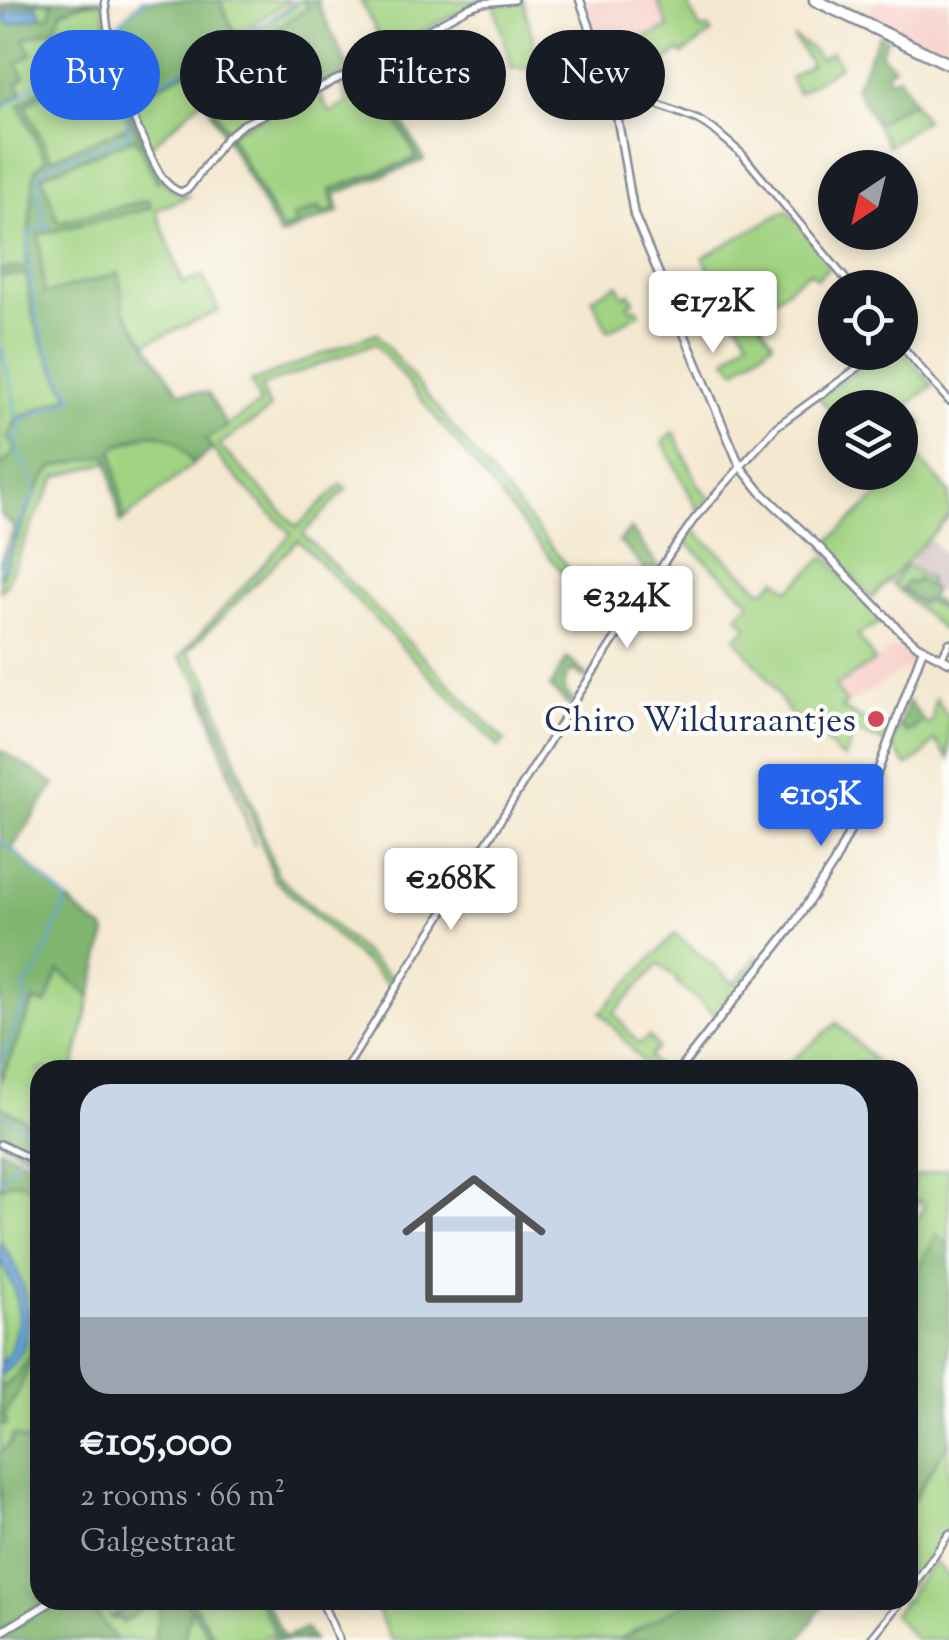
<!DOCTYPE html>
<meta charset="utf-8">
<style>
body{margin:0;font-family:"Sorts Mill Goudy",serif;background:#20242c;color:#f1f3f6;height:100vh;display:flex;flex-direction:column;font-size:38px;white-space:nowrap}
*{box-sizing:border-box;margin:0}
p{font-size:32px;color:#9ea1a6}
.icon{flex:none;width:55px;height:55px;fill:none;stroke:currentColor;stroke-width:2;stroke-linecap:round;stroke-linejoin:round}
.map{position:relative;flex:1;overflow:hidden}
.drawer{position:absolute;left:30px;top:1060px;width:888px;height:550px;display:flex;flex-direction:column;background:#171b24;border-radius:30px;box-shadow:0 5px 15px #0003}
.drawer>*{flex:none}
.banner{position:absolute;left:30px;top:30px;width:890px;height:90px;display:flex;gap:20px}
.needle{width:65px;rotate:215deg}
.fabs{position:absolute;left:818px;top:150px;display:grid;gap:20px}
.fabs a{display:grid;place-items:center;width:100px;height:100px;border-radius:50%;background:#171b24;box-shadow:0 5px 15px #0003;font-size:50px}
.price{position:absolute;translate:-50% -85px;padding:0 22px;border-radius:10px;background:#fff;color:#222;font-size:32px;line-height:65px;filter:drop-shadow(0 2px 5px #0008)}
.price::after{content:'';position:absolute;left:50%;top:60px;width:30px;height:22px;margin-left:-15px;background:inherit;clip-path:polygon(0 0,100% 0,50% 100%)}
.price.selected{background:#2563eb;color:#fff}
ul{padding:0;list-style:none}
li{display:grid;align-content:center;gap:20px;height:530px;padding:0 50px}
li span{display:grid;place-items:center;height:310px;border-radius:30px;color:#555}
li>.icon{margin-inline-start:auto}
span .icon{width:180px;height:180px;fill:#fffc;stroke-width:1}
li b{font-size:42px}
.tag{padding:0 35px;border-radius:45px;background:#171b24;box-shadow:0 5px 15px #0003;font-size:35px;line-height:90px}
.tag.selected{background:#2563eb;color:#fff}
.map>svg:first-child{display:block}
.built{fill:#f7d0c9}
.industrial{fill:#d2bec1}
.green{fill:#a1d382;stroke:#5e8170;stroke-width:2.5}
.forest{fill:#80b570;stroke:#4e7267;stroke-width:2.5;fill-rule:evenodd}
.water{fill:#64a3d6;stroke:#40699a;stroke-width:2.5}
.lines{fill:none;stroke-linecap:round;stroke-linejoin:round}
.stream{stroke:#64a3d6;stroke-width:2.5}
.minor-casing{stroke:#888c97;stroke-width:10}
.tertiary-casing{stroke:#888c97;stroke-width:11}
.primary-casing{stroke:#888c97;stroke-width:15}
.minor{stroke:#fff;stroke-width:5}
.tertiary{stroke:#fff;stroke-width:6}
.primary{stroke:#fff;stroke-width:10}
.poi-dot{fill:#d1495b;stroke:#fdfcf7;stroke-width:4}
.labels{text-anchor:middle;stroke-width:9;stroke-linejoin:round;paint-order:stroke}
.poi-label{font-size:35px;fill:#1b2f5e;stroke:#fdfcf7;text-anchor:end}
</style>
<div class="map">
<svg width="949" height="1640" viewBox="0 0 949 1640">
<rect width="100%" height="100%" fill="#fdfcf7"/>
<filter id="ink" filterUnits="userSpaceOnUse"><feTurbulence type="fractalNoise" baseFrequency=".01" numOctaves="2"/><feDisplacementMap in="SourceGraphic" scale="20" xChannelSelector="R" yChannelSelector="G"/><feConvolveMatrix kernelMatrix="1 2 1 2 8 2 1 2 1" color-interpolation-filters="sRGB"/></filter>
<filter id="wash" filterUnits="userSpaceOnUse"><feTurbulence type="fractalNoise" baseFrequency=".0048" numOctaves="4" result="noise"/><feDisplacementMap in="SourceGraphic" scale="40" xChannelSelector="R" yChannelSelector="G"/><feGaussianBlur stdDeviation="2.25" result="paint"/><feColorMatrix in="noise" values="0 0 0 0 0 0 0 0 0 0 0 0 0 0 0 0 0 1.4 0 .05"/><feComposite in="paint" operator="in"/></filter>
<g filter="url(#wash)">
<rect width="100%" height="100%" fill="#f4e8d0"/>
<g class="built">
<polygon points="583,0 657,0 669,28 602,54"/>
<polygon points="877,0 932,0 937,2 939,0 949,0 947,52 870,15"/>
<polygon points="901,644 914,664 847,705 835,687"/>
</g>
<polygon class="industrial" points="930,539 949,559 949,598 928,586 929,578 906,566"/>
<g class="green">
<polygon points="220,0 290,0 236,35"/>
<polygon points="298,0 318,0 319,2 279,26 309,88 237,123 227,131 201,87 250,59 247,46 242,40"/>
<polygon points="360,0 503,0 479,2 386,50"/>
<polygon points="523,0 540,67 512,69 494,3"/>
<polygon points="657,0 685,0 701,30 708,28 712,33 683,54 680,51 655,69 657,73 627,94 619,92 616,84 612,84 602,54 669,28"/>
<polygon points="53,1 50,16 38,17 41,13 4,19 3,14 6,10 4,7"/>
<polygon points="103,1 111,65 122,100 120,100 111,71 129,126 51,159 25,106 99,54 20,104 47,161 36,168 34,174 26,267 0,270 0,109 5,107 17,83 17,64 24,39 69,7"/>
<polygon points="793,37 808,46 820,59 832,52 840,66 798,93 790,78 811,64"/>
<polygon points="190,70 204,98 149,148 126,102"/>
<polygon points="372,76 418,158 331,190 334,210 323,215 320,207 293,218 296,225 282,231 230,136 237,129 318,91 330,113 348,102 343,88 352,82 354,86"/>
<polygon points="909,102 911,105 914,103 925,120 888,146 876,124"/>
<path d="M135,138c14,23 26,51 54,58l-33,14 27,73 20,-7 16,35 -73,32 -22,-33 -80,-15 -5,-61 112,-26 -3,-8 -90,22 -16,-47z"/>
<polygon points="787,210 832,264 817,279 810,271 755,314 773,342 736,370 726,359 749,338 729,310 703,257"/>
<path d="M27,274c1,46 20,83 43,122l-70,72v-192z"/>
<polygon points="618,284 624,296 630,293 634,301 628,304 630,308 637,308 640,313 608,331 592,298"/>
<polygon points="376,333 619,630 615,637 375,343 261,387 270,408 267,412 219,445 297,527 342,484 347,488 303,534 505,741 499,747 298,540 187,652 207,678 275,869 280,878 395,981 391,987 274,879 206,689 204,689 255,846 197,678 179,657 291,534 227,468 205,439 260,404 251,382"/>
<polygon points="900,348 933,385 909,404 923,424 908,437 923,463 949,492 949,517 872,598 823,547 900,475 900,408 835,408 835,414 817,397 883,353 900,352"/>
<polygon points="674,432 698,484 709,498 698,510 663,442"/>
<path d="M149,434c26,1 31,8 44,30l-69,56 -12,-71z"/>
<path d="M108,454l1,8 -52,15 -23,43 -28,65 -6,6v-12c16,-30 30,-90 54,-112z"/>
<polygon points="691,528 763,591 777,579 789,590 825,557 885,620 858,635 875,661 835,687 847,704 841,708 890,733 886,743 856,732 844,758 839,756 814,727 803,734 765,675 735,638 748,627 737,616 751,602 682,539"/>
<polygon points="905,566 929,578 928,586 917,579 921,603 924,600 949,613 949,636 892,584"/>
<polygon points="936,698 949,718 949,759 934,740 923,755 907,766 891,745 899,725 907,733 924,721 928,725 933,720 932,713"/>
<polygon points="675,934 735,984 757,956 763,961 736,995 732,993 715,1015 676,982 677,979 659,964 614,1013 639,1044 649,1036 658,1048 649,1057 660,1070 649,1070 601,1012"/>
<polygon points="59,970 91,997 73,1070 40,1070 40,1160 24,1153 32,1132 23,1126 26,1121 0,1106 0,1082 34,1001"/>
<polygon points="837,1023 875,1061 814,1070 780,1070"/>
<polygon points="0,1148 40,1168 40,1600 86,1600 96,1615 105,1608 114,1619 144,1607 139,1600 162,1600 154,1640 0,1640"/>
<polygon points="949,1168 949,1247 937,1235 912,1279 908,1276 908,1235 925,1206 919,1200 908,1217 908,1186 913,1185 911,1178"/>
<polygon points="949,1442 949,1527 908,1587 908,1508"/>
<polygon points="933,1561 949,1576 949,1640 916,1640 893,1614 904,1600 908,1600 908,1596"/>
<polygon points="183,1600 187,1600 211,1640 184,1640 190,1607"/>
<polygon points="192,1600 258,1600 280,1640 269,1640 274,1637 272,1633 260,1640 216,1640"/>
<polygon points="372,1600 689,1600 619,1640 391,1640"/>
</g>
<g class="forest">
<path d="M17,0h86l-22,3 -20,9 -6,17 -31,10 8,15 -15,10 8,13 -8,6 6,9 -23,17v-103zM35,2h18l-3,14 -12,1 -26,8 -8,-6 -1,-5 4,-4 -2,-3z"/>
<path d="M142,0h78c4,10 8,21 14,31 6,11 15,14 16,28l-49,28 26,44 9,-8 73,-35 -30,-62 29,-17 -5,-9h15v4l32,66 -39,21 -67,31 -19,15 -36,-67 -63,32 -13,-55 -2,-16z"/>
<polygon points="879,35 887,39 880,54 894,67 886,73 890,80 899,76 914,102 911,105 908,103 876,124 855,88"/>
<path d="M95,49l5,4 -74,53 25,53 78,-33 -7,-17 -3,1 -12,-38 3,-1 10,28 2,1 39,79 -4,2 -22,-43 -93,37 16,47 91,-22 2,8 -112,26 5,60 75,-21 5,37 55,82 29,1 19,34 -21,12 6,11 -19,14c-22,-38 -45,-36 -80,-15l11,71 -4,3 -12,-68 -54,12c-24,22 -38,82 -54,112v-17l15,-34 -15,-13v-47l16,-18 -9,-12 10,-20 53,-22c-23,-39 -42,-76 -43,-122l-27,2v-6l26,-3 8,-93 2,-6 10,-7 -27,-56z"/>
<polygon points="371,64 424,160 335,194 339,212 280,236 227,140 230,136 282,230 296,225 293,217 319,207 323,214 334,210 330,190 417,158 372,76 354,87 349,76"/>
<polygon points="631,529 659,567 652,578 619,541"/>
<polygon points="917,579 934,590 930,598 941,604 949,602 949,613 925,600 921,604 902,589 908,581 913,584"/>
<polygon points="567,658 588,676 586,679 573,670 566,677 564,691 573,700 569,706 550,687"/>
<polygon points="908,701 924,721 907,733 899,725"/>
<polygon points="0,750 55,784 12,849 89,920 103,928 106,933 91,997 59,971 46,1005 33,1001 0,1082"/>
<polygon points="0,1106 26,1121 24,1126 33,1132 24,1153 0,1141"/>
<path d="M0,1148l40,20v26c-18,-10 -21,-18 -40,-6z"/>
<polygon points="937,1234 949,1247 949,1442 908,1508 908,1276 913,1278"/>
<path d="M40,1302v36l-21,53 -15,25 3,4 -1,5 -6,1v-36c29,-23 36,-45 33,-82z"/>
<polygon points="38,1427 40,1427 40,1600 50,1600 0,1631 0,1452 10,1444 13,1435 32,1442"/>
<polygon points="58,1600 86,1600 116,1640 0,1640 0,1636"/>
<polygon points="115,1600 139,1600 144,1607 123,1623 118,1616 113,1619 111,1616 121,1609"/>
<polygon points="162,1600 183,1600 189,1606 187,1600 192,1600 216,1640 211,1640 191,1607 184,1640 154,1640"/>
<polygon points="258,1600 264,1600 285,1638 305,1628 313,1640 280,1640"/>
<polygon points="689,1600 827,1600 799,1640 619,1640"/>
</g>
<g class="water">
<polygon points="37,6 41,14 38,17 11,25 4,19 10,11"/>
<path d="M0,1242c28,35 45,105 0,133v-11l10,-12 9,-35 -5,-29 -14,-29z"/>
</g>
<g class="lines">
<g class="stream">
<polyline points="108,0 110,22"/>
<polyline points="0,36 1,36"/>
<polyline points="129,97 184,70 208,53 293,9 297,0"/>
<polyline points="0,110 106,36 144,0"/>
<polyline points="0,341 14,397 15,415 21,417"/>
<path d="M0,570l27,-64 10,-13 -24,-53 1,-3 6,-1 -1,-12 3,-5 51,-20 1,-3c-39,-57 -43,-94 -46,-161l8,-6 14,-3 -8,-5 2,-9 -7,-18 5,-8 -4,-8 9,-12 83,-32 -8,-29 2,-2"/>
<polyline points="0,839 67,900 39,969 24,986 27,1004 22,1010 0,1066"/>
<polyline points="0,1114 31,1131 23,1152"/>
<polyline points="0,1180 20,1158"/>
</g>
</g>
</g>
<g filter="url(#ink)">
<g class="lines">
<defs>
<g id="minor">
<path d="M105,0c3,56 19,100 43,150 8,17 15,36 33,42l8,-4 37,-50 16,-13 112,-54 113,-63 15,-5 32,-3"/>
<polyline points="613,95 648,101 698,120 713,129 742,154 853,288"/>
<polyline points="900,344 949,401"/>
<polyline points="942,657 949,643"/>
<polyline points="345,1070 572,705 671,552 695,518 777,426 880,352"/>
<polyline points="0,1144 40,1163"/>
<polyline points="908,1593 949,1534"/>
<polyline points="321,1600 339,1640"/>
<polyline points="870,1640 902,1600"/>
</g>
<g id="tertiary">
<polyline points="580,0 613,92 634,215 740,466 760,491 823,551 901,632 918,646 949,662"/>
<polyline points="604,74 612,101"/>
<polyline points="679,1070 792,927 834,863 873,784 923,649"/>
<polyline points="0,1633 54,1600"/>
</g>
<polyline id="primary" points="815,0 949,64"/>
</defs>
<use href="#minor" class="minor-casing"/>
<use href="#tertiary" class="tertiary-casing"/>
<use href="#primary" class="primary-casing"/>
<use href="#minor" class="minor"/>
<use href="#tertiary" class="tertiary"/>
<use href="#primary" class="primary"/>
</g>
</g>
<circle class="poi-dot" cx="876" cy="719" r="10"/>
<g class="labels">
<g class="poi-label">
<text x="856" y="731">Chiro Wilduraantjes</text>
</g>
</g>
</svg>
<div class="fabs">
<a><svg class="needle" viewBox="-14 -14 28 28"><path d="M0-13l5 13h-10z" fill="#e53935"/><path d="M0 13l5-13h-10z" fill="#9ea1a6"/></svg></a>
<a><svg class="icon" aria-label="locate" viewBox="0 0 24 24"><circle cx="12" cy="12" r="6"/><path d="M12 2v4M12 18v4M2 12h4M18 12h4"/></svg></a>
<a><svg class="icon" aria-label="layers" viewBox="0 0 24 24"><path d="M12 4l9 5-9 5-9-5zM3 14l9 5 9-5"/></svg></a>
</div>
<b class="price" style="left:713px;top:356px">€172K</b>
<b class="price" style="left:627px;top:651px">€324K</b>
<b class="price selected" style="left:821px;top:849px">€105K</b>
<b class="price" style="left:451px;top:933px">€268K</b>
<div class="banner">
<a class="tag selected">Buy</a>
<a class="tag">Rent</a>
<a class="tag">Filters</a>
<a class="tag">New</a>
</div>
<section class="drawer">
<ul>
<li><span style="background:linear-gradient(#c9d6e8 75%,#9aa5b1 0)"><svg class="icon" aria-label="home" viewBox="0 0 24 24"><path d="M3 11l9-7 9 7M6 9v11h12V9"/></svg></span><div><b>€105,000</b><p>2 rooms · 66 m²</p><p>Galgestraat</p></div></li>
</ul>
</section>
</div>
